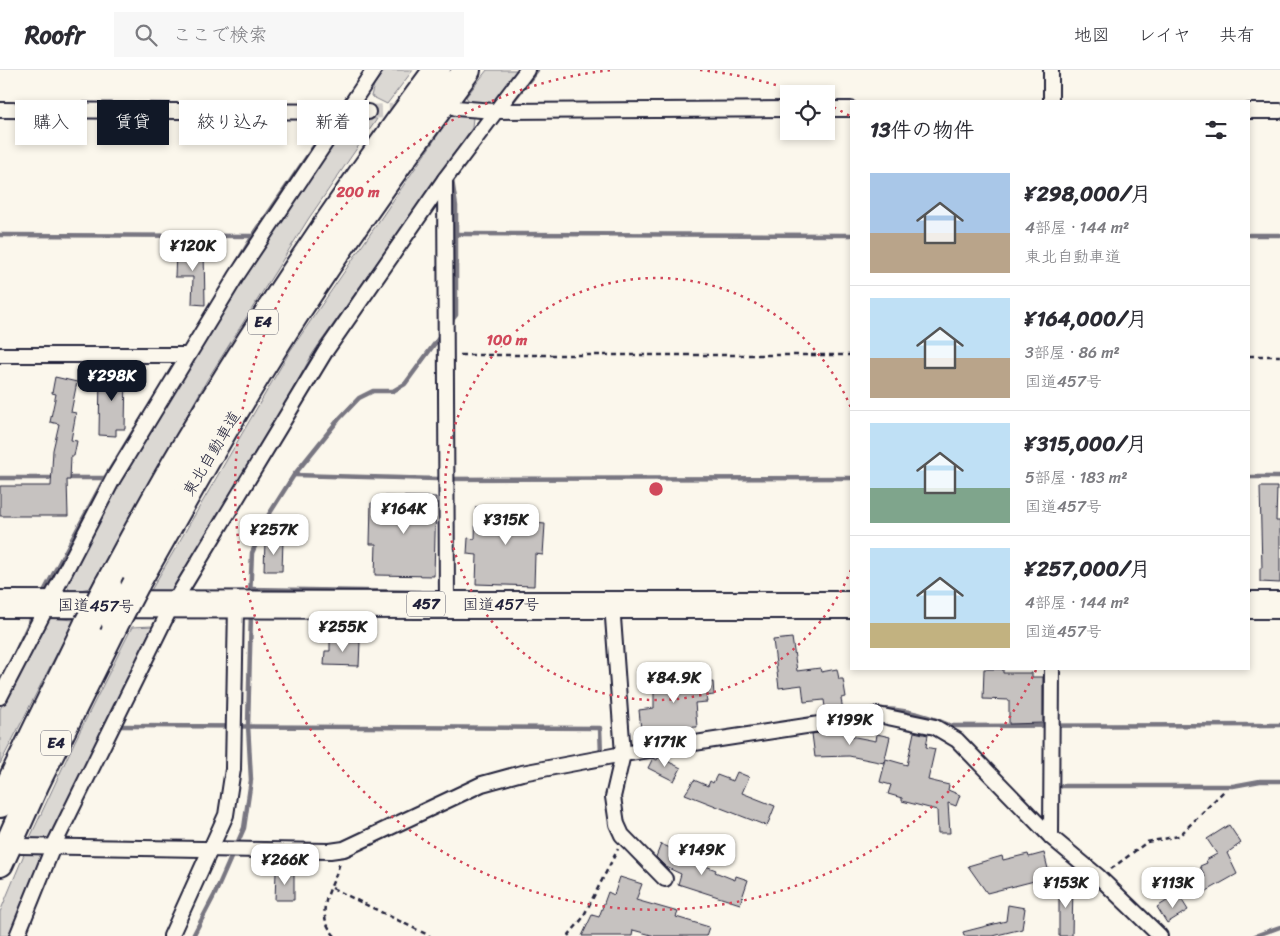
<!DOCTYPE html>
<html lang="ja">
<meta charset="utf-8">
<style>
body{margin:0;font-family:Sriracha,"Klee One",sans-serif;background:#f7f7f7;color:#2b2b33;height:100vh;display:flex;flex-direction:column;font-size:19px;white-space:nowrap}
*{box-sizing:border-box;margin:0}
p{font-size:16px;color:#7c7c81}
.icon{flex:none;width:28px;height:28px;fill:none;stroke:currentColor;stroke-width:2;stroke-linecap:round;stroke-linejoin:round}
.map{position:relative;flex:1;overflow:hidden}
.drawer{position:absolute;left:850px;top:30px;width:400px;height:570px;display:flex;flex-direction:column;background:#fff;border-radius:0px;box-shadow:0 2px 8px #0003}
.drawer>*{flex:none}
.hud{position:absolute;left:15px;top:30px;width:475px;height:45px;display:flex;gap:10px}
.tools{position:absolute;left:780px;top:15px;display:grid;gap:10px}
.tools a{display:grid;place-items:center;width:55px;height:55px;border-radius:0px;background:#fff;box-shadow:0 2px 8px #0003;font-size:25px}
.price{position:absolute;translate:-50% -42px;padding:0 11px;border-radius:10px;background:#fff;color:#222;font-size:16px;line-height:32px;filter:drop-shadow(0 1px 2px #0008)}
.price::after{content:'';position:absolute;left:50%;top:30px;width:15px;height:11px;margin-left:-8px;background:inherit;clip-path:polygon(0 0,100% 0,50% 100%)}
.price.current{background:#111827;color:#fff}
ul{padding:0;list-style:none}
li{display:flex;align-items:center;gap:15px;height:125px;padding:0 20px}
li+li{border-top:1px solid #e1e1e2}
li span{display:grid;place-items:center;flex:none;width:140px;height:100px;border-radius:0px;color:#555}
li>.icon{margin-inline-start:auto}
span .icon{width:60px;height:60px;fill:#fffc;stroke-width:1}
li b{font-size:21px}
h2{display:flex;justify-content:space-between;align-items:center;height:60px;padding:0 20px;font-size:21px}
.pill{padding:0 18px;border-radius:0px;background:#fff;box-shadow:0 2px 8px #0003;font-size:18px;line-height:45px}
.pill.current{background:#111827;color:#fff}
header{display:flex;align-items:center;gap:30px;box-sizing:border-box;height:70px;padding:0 25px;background:#fff;border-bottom:1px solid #e1e1e2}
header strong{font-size:24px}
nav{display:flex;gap:28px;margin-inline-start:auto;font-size:18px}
.search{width:350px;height:45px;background:#f7f7f7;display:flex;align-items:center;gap:12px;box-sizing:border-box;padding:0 18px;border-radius:0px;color:#7c7c81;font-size:19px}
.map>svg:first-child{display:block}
.green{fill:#dbd8d3;stroke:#7e7d87}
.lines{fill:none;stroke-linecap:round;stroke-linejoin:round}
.stream{stroke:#787681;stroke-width:4.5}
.building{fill:#c6c2c0;stroke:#22223b}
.street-tunnel{stroke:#d0ccc9;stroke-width:14;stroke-dasharray:14 7;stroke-linecap:butt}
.street-casing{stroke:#22223b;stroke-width:18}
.highway-casing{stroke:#22223b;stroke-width:30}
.path{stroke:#22223b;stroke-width:2.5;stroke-dasharray:5 4;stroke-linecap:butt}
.street{stroke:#fbf7ec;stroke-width:14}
.highway{stroke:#fbf7ec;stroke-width:26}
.highway-bridge-casing{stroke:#22223b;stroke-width:30;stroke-linecap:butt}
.highway-bridge{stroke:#fbf7ec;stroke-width:26}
.ring{fill:none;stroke:#d1495b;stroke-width:2.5;stroke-dasharray:2.5 5}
.labels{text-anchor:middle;stroke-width:5;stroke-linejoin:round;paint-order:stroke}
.shield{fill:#fbf7ec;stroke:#636270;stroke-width:1}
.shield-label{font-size:15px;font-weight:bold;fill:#22223b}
.street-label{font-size:16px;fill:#22223b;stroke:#fbf7ec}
.centre{fill:#d1495b;stroke:#fbf7ec;stroke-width:2.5}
.ring-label{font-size:15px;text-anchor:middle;font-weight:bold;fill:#d1495b;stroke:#fbf7ec;stroke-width:5;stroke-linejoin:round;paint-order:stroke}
</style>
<header>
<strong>Roofr</strong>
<div class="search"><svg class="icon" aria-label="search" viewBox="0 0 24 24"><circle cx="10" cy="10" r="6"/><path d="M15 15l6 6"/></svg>ここで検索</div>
<nav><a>地図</a><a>レイヤ</a><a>共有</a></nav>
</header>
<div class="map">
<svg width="1280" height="866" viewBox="0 0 1280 866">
<rect width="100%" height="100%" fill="#fbf7ec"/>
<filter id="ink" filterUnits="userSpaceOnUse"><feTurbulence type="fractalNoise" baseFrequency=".02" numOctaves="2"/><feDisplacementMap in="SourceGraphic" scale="10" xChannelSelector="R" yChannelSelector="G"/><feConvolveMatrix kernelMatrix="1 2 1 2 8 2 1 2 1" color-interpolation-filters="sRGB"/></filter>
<g filter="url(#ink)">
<g class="green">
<polygon points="385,0 413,0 387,34 371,26 374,15"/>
<polygon points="487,0 518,0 490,36 472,35 466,27"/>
<polygon points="453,43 473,47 472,58 313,283 186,512 169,526 146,529 290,281"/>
<polygon points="353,47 377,49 309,148 207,310 90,518 70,522 65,510 110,426 194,285 346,52"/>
<polygon points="47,548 74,550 0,694 0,639"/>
<polygon points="153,556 151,567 52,769 47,773 28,772 74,673 132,557"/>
<polygon points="25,782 42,785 42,795 13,866 0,866 0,842"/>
</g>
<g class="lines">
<g class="stream">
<polyline points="507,38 537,0"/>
<polyline points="456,164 851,165"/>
<polyline points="0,165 253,166 332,50"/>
<polyline points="1249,165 1280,165"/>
<polyline points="237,193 253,166"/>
<polyline points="450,253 456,245 456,136 452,110 455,106"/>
<polyline points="294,405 437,409 851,408"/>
<polyline points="1249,407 1280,407"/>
<polyline points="0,408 56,408"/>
<polyline points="64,408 105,408"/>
<polyline points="250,519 420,522"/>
<polyline points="42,525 105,408 135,359"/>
<polyline points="250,527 252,483 268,446 294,405 339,349 359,328 373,321 393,321 405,314 441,265"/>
<polyline points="13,588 34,543"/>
<path d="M863,641c28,-6 62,3 88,15l329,-1"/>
<polyline points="120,656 600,658 601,684"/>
<polyline points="1057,716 1233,716 1260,711 1280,711"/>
<polyline points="193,866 215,824 244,758 251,710 248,655 251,543"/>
<polyline points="1255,866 1280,857"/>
</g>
</g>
<g class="building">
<polygon points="184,179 204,180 205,235 192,234 193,207 175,207 176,182 184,183"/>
<polygon points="103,300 126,301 125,359 116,359 116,366 99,365 100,303 103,303"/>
<polygon points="55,307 77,312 71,342 76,343 71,370 77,371 74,386 71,386 70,410 67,410 68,446 0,446 0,416 51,416 53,380 59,354 50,352 56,324 52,323"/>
<polygon points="1260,417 1277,417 1276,451 1280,451 1280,513 1260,512 1260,498 1262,498"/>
<polygon points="377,426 436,427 434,506 375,505 376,474 370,474 371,433 377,433"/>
<polygon points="476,437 534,440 534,453 545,454 543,485 535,484 534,516 476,514 477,485 467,484 468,468 475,469"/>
<polygon points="265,470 283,470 282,501 264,501"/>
<polygon points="330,567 348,567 348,572 360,572 359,596 324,595 325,581 330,581"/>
<polygon points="792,568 797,601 820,598 821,602 837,599 839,609 843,609 846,627 841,628 843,641 826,644 824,630 804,632 802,615 779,618 773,570"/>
<polygon points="984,599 1003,599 1003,603 1032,603 1032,607 1043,607 1043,653 1009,654 1009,630 983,629"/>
<polygon points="654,604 668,604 668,610 677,608 679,617 713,612 714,625 706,626 707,632 695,633 697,657 641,660 639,640 654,638"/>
<polygon points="844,659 845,665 876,671 877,664 890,667 884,693 849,686 815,687 812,664"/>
<polygon points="914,662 928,665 926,677 935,679 928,710 949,715 948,720 960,725 956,736 948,733 950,763 938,763 937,740 902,731 902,728 888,724 891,715 880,712 886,689 907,695"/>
<polygon points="659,687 681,698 674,711 648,698 653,688 657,690"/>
<polygon points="737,702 749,707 742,723 775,736 767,756 685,724 694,710 708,716 710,711 713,713 717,705 733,711"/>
<polygon points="1229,755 1241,773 1227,783 1237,804 1205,822 1199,810 1205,807 1200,796 1207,793 1206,790 1217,784 1207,769"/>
<polygon points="661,774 691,787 690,790 716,800 715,802 735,810 736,806 748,810 740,834 678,814 681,804 666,797 656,787"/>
<polygon points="1044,783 1050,807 987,823 968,796 1002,786 1003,790 1028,784 1029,787"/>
<polygon points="276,802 294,802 294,830 275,830"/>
<polygon points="620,807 642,814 636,830 678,842 676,847 709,857 706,866 655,866 633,860 632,866 582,866 592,845 599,847 608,822 614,825"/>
<polygon points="1059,813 1073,813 1072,866 1059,866"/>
<polygon points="1178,824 1188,840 1167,853 1157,837"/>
<polygon points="1008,835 1025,838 1022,859 993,866 964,866 963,862 1006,851"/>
</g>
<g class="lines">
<polyline class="street-tunnel" points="368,42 409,40"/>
<defs>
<g id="street">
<polyline points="1051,31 1051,0"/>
<polyline points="456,38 494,41 789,39"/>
<polyline points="826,39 851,39"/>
<polyline points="0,40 368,42"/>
<polyline points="1249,41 1280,41"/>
<polyline points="445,109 447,533"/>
<polyline points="0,285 187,285"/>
<polyline points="612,534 623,684 613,727 617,754 622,765 665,809"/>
<polyline points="0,627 113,409 237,205 374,0"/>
<polyline points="1051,767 1052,599"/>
<polyline points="21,776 330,781 344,779 482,714 522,703 623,684 878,645 935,657 957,670 1051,767 1099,807 1160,866"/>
<polyline points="17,866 53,777 171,537 325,282 445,109 527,0"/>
<polyline points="171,866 226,745 233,699 236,535"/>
</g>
<g id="highway">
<path d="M136,514c48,-85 96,-171 149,-254 57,-89 119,-175 182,-260"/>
<path d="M108,515c25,-46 50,-93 77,-138 77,-130 162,-256 252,-377"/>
<path d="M0,534c284,2 567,0 851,1"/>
<polyline points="1249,535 1280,535"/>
<polyline points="0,734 88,553"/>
<polyline points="0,793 36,713 115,554"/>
</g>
</defs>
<use href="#street" class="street-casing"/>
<use href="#highway" class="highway-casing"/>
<g class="path">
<polyline points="460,285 851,285"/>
<polyline points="1249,286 1280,286"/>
<polyline points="1111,799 1147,772 1179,766 1224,721"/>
<polyline points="332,818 430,866"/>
<path d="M335,866c-23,-25 -2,-47 5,-74"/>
<polyline points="568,866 582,849 618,779"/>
</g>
<use href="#street" class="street"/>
<use href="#highway" class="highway"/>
<defs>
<g id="highway-bridge">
<polyline points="88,553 108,515"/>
<polyline points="115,554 136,514"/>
</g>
</defs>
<use href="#highway-bridge" class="highway-bridge-casing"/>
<use href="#highway-bridge" class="highway-bridge"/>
</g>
</g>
<g class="ring">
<path d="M851 500A211 211 0 1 1 851 338"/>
<path d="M1036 600A421 421 0 1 1 612 0M700 0A421 421 0 0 1 800 23M827 34A421 421 0 0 1 850 46"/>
</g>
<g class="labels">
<g class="shield">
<rect x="248" y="239.5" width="30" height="25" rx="4"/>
<rect x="407" y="521.5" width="38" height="25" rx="4"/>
<rect x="41" y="660.5" width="30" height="25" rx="4"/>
</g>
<g class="shield-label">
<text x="263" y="257">E4</text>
<text x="426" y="539">457</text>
<text x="56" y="678">E4</text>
</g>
<g class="street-label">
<text transform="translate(211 383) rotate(-59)" y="6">東北自動車道</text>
<text x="501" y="540">国道457号</text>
<text transform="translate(96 535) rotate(1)" y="6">国道457号</text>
</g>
</g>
<circle cx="656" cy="419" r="8" class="centre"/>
<g class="ring-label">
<text x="358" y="127">200 m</text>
<text x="507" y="275">100 m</text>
</g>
</svg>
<div class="tools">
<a><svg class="icon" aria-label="locate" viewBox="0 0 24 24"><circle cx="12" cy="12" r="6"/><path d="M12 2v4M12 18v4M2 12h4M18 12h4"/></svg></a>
</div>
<b class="price" style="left:193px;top:202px">¥120K</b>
<b class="price current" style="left:112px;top:332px">¥298K</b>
<b class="price" style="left:404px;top:465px">¥164K</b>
<b class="price" style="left:506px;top:476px">¥315K</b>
<b class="price" style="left:274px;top:486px">¥257K</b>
<b class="price" style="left:343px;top:583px">¥255K</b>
<b class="price" style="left:674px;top:634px">¥84.9K</b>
<b class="price" style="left:850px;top:676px">¥199K</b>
<b class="price" style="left:665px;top:698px">¥171K</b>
<b class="price" style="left:702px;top:806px">¥149K</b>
<b class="price" style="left:285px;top:816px">¥266K</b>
<b class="price" style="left:1066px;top:839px">¥153K</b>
<b class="price" style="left:1173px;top:839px">¥113K</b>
<div class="hud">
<a class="pill">購入</a>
<a class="pill current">賃貸</a>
<a class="pill">絞り込み</a>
<a class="pill">新着</a>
</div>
<section class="drawer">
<h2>13件の物件<svg class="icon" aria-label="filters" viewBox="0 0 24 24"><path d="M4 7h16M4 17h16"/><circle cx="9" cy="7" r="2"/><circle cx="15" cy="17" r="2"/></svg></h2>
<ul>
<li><span style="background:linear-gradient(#a9c7e8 60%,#b9a48a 0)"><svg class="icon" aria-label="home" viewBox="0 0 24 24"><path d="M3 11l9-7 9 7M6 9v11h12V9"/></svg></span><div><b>¥298,000/月</b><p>4部屋 · 144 m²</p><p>東北自動車道</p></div></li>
<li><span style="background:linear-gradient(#bfe0f5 60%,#b9a48a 0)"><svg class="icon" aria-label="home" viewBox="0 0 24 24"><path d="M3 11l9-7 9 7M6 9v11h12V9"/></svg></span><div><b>¥164,000/月</b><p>3部屋 · 86 m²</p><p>国道457号</p></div></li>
<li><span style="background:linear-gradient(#bfe0f5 65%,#7fa58c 0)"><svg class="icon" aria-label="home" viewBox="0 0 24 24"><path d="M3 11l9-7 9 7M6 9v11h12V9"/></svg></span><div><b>¥315,000/月</b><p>5部屋 · 183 m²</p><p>国道457号</p></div></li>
<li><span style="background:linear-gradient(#bfe0f5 75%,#c2b280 0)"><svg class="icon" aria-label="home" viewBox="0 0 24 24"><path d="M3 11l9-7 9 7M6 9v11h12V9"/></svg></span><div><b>¥257,000/月</b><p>4部屋 · 144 m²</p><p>国道457号</p></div></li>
</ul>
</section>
</div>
